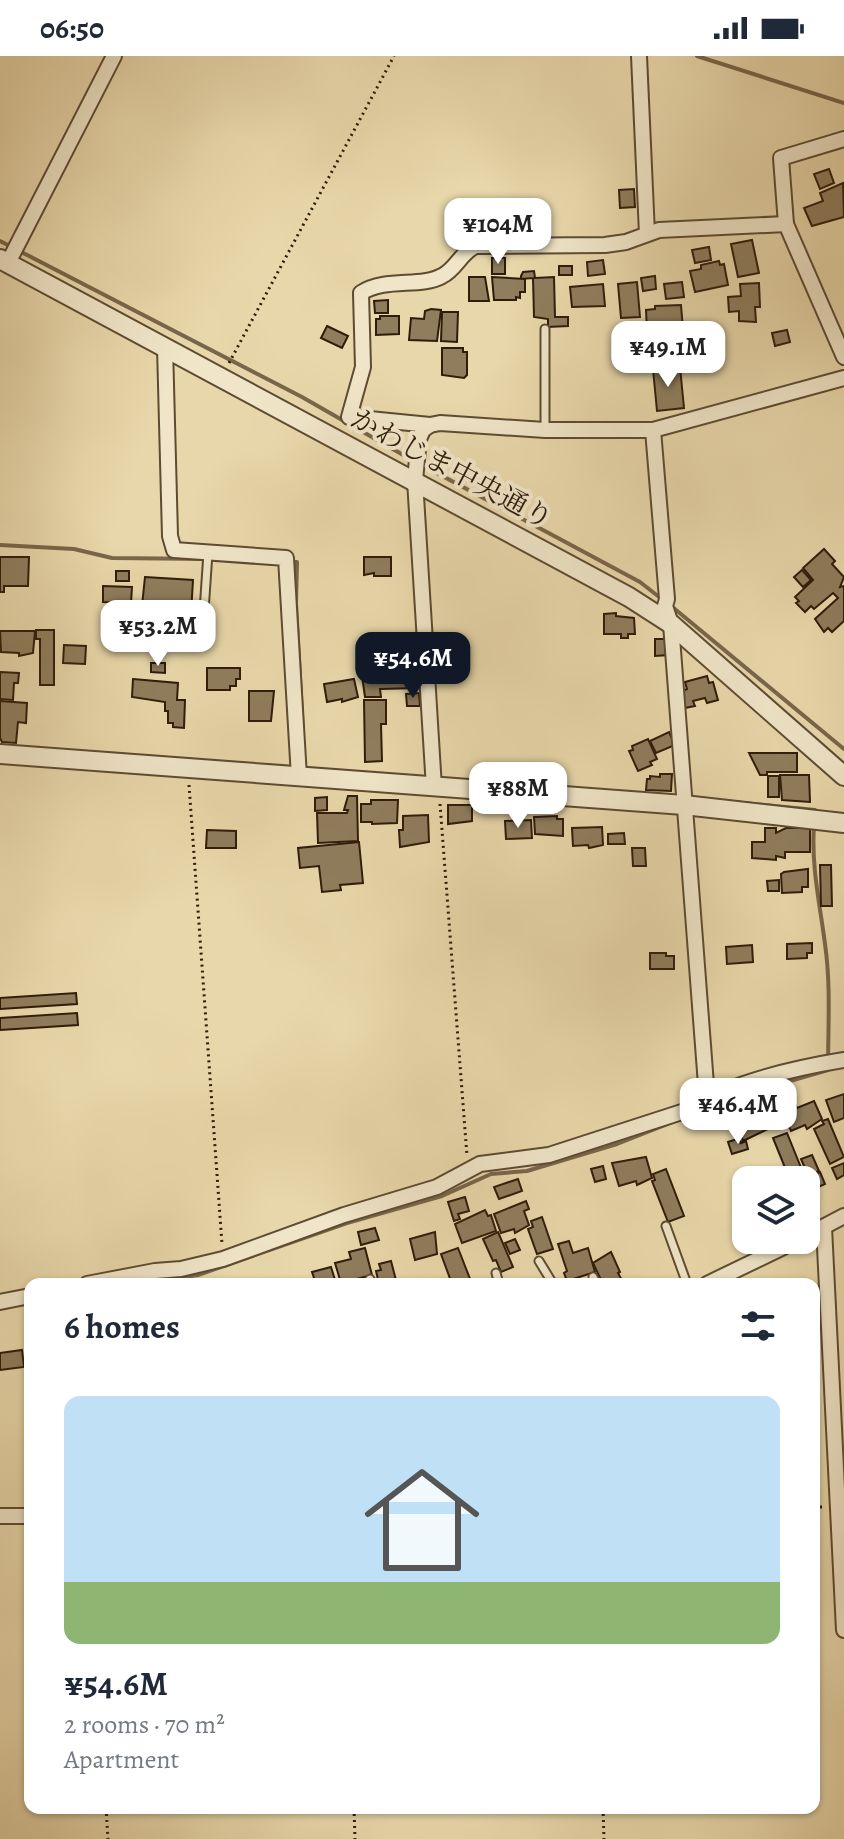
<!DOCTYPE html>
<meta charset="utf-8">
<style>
body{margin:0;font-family:Alegreya,"Noto Serif JP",serif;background:#f6f6f7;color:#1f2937;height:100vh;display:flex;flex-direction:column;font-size:30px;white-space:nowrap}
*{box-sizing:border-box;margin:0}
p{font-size:26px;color:#747a83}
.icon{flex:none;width:44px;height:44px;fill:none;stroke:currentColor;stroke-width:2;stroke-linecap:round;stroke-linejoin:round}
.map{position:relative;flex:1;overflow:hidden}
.panel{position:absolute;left:24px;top:1222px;width:796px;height:536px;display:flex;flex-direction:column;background:#fff;border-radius:16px;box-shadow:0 2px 6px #0004}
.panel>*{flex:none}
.tools{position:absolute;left:732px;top:1110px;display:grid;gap:16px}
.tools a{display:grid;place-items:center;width:88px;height:88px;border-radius:16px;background:#fff;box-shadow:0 2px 6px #0004;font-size:40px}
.price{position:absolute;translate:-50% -68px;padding:0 18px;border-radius:16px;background:#fff;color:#222;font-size:26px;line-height:52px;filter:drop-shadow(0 2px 4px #0008)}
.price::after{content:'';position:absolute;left:50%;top:48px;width:24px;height:18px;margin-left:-12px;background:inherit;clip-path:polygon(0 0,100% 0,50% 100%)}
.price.active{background:#111827;color:#fff}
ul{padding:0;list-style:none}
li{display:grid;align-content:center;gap:16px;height:424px;padding:0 40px}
li span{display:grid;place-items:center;height:248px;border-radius:16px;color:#555}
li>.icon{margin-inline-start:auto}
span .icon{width:144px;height:144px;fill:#fffc;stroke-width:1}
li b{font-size:34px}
h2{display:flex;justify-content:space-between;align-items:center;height:96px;padding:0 40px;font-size:34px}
.status{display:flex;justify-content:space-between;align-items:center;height:56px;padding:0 40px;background:#fff;direction:ltr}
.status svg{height:22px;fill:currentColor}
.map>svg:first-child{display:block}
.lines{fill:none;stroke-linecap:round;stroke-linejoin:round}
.stream{stroke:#78664a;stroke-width:4}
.building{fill:#8f7d5d;stroke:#2f1c0a;stroke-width:2}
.service-casing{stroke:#5d4b32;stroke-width:11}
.minor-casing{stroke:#5d4b32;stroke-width:18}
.tertiary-casing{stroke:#5d4b32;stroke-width:22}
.path{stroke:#2f1c0a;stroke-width:3;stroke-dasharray:2 4;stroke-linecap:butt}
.service{stroke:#f0e5c8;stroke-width:7}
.minor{stroke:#f0e5c8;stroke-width:14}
.tertiary{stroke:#f0e5c8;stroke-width:18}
.labels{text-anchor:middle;stroke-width:8;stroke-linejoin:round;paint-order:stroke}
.street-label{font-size:28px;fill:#2f1c0a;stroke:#f0e5c8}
</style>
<div class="status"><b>06:50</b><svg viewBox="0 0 49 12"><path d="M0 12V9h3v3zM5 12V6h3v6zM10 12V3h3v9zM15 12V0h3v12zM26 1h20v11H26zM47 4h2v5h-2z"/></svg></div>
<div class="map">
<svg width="844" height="1783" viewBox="0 0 844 1783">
<rect width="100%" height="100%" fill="#e8d7aa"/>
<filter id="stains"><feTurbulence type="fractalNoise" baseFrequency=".0025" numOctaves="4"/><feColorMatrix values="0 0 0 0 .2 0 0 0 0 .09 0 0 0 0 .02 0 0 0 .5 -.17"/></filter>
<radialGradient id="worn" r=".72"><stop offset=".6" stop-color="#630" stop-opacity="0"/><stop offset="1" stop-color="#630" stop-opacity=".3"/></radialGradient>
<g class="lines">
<g class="stream">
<polyline points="697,0 844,47"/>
<polyline points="0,185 302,341 412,404"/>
<polyline points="420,408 640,526 663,544"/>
<polyline points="0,489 74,493 112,502 208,503"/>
<polyline points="289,506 297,506 296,547 303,677"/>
<polyline points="670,549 844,693"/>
<polyline points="723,745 815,754 815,757"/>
<path d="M694,1058l65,-24 69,-20c0,-42 3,-85 -3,-126 -5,-39 -14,-79 -11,-118"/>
<polyline points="131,1228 198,1219 347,1167 442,1140 491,1118 527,1115 617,1088 678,1064"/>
</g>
</g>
<g class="building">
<polygon points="829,113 834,127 820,133 814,118"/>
<polygon points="843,127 844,161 812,170 804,152 823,145 820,137"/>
<polygon points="634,133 635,151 620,152 619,134"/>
<polygon points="752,184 759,217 738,221 731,188"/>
<polygon points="709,191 711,204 695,207 692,194"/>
<rect x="492" y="202" width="13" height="16"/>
<polygon points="603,204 605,218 588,220 587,206"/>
<polygon points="719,205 720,209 724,208 728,229 695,236 690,215 701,213 701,209"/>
<rect x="559" y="210" width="13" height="9"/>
<polygon points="534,215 535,222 554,221 555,261 568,261 568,270 548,271 548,263 534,261 533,222 521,223 521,220 523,216"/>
<polygon points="655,220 656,233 643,235 641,222"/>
<polygon points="469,221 485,221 489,245 469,245"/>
<polygon points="492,221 525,223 525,236 520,236 520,242 516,241 516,244 494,244"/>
<polygon points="637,226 640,261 621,262 618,228"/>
<polygon points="682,226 684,241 666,243 664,228"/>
<polygon points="759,227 760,251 755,251 756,266 739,265 739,255 729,256 728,241 741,240 740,228"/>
<polygon points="603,228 605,250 572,251 570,231"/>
<polygon points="388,244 388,257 375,257 374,245"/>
<polygon points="681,249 683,273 647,276 646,254 655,253 655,250"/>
<polygon points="431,253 441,254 437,285 409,284 411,262 424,263 425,255"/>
<polygon points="442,256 458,256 457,286 441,285"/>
<polygon points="380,260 399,260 399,278 376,279 376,263 380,263"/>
<polygon points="638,269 638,272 641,272 644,298 629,299 623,274 628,273 627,270"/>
<polygon points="327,270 348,280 342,292 321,282"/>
<polygon points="787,274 790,286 775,290 772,277"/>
<polygon points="688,278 689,295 679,296 677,279"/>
<polygon points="442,292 463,292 463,296 467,296 467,319 464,322 442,319"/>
<polygon points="680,311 684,352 657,355 653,313"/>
<polygon points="824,493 835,505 832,508 844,521 840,531 844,530 844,565 832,576 828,572 824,576 815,563 838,542 833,537 814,553 811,550 805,556 796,547 799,545 795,541 813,524 803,512"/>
<polygon points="0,501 29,501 28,530 4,530 4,536 0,536"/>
<polygon points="364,501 391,501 391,520 374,520 374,517 364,519"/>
<polygon points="802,514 811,524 803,531 794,521"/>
<rect x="116" y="515" width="13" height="10"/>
<polygon points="145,521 193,524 190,575 142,572 142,569 140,569"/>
<polygon points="103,530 132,531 131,547 103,546"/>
<polygon points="616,557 616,560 634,562 635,578 628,578 628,582 621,582 621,578 604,578 604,558"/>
<polygon points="36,574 54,574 54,629 40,629 40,583 36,583"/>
<polygon points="0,575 35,575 33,597 19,600 19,597 1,596"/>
<polygon points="655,583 668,583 669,599 655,600"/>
<polygon points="64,589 86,590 85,608 63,607"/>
<polygon points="151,607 165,607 165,617 151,616"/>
<polygon points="207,612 240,612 240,623 236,623 236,630 230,630 230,634 207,634"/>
<polygon points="0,616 19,617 18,627 14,627 13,644 0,643"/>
<polygon points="396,619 418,620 418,632 380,633 381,641 365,641 362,620"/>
<polygon points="707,620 709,627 713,626 718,644 707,647 705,642 693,645 695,650 685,652 683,635 687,633 685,626"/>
<polygon points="133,623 178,627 177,644 185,644 184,672 173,671 173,667 168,667 168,655 165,655 165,646 132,641"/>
<polygon points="354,623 358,641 342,646 342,643 327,646 324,628"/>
<polygon points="249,635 274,635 271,665 249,665"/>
<polygon points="419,637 420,650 407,650 406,638"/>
<polygon points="364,644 386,644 386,668 381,668 382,705 365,706"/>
<polygon points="0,645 27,647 26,667 18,666 16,687 2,686 0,682"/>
<polygon points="669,676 675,689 656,697 650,685"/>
<polygon points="648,683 657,703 650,706 652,709 638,715 629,695 633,694 632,690"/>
<polygon points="749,697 797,697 797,716 767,716 767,719 760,719"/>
<polygon points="660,718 672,718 671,735 646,734 647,723 650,723 650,720 660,721"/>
<polygon points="780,719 809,719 810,746 782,744"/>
<rect x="768" y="720" width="11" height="21"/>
<polygon points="348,740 357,740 358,785 318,787 317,757 347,757 348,754 344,754"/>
<polygon points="327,741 327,754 315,755 315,742"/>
<polygon points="371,744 398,744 397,767 372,768 372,766 361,766 361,748 371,748"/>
<polygon points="448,749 472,749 472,765 448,768"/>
<polygon points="428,759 429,786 400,791 399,774 403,774 403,760"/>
<polygon points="557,760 557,763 563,763 563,780 535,778 534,761"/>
<polygon points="531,764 532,782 506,783 505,765"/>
<polygon points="602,771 603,789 589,792 588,789 573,790 572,772"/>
<polygon points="765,772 776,772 776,777 786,772 810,772 810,796 785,796 785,802 776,800 776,804 752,802 752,786 765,786"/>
<polygon points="207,774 236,775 236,792 206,792"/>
<polygon points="624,777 625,788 608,788 608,778"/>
<polygon points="359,786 363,827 340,829 341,834 322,836 319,810 300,812 298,792"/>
<polygon points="632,792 645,792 646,810 633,810"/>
<polygon points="820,809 831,809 832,850 821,850"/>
<polygon points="808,813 808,831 802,831 802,836 782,837 781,818 784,816"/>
<polygon points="779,824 779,835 768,835 767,825"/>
<polygon points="812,887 812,897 807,897 807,902 787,903 787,888"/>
<polygon points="752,889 753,906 727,908 726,891"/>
<polygon points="650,897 666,897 666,900 674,900 674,913 650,913"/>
<polygon points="76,937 77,948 0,953 0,942"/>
<polygon points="77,957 78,969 0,974 0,962"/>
<polygon points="844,1038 844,1062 834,1066 826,1044"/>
<polygon points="814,1045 822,1063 807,1073 805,1069 791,1075 783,1057 792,1054 791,1049 795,1048 797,1052"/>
<polygon points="768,1057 772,1071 743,1085 737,1067"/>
<polygon points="828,1063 844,1101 830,1108 814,1073 824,1068 822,1065"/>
<polygon points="787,1077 806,1124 790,1124 773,1082"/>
<polygon points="740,1082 741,1087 746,1085 748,1093 732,1098 728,1086"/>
<polygon points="812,1099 819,1115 808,1119 801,1103"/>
<polygon points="646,1101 652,1122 637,1129 636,1125 619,1130 612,1107"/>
<polygon points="844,1107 844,1119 837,1123 832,1112"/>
<polygon points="603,1110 606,1123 595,1126 591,1113"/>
<polygon points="666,1113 684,1160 668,1166 652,1125 655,1124 653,1118"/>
<polygon points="820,1116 825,1128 814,1133 809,1121"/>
<polygon points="518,1123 522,1135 499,1143 494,1131"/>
<polygon points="465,1141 469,1155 458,1158 460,1163 454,1165 448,1146"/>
<polygon points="526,1145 529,1153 524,1155 529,1169 515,1177 514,1173 501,1177 494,1158"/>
<polygon points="485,1154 488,1160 491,1159 496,1175 462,1187 455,1168"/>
<polygon points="542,1161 553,1193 537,1198 528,1173 533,1171 531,1165"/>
<polygon points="375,1172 379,1184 361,1189 358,1176"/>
<polygon points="435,1176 437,1198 415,1204 410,1183"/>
<polygon points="498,1176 513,1211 501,1216 496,1204 493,1205 483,1183"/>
<polygon points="515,1183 520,1194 510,1198 505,1187"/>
<polygon points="569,1185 573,1197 588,1192 595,1216 567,1225 564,1217 567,1215 558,1188"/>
<polygon points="365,1192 372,1219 341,1227 335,1207 351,1203 349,1196"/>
<polygon points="458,1192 472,1228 452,1228 441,1198"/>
<polygon points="611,1196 620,1216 618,1217 624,1228 603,1228 593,1207"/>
<polygon points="391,1205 397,1228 379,1228 376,1215 381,1214 379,1208"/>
<polygon points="331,1211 336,1227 316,1228 312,1216"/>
<polygon points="22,1294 24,1311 0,1314 0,1297"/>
</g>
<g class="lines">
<defs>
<g id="service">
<polyline points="545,273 545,374"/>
<polyline points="202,584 208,497"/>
<polyline points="666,1170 687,1228"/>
<polyline points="539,1205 553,1228"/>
<polyline points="496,1217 499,1228"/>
<polyline points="593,1221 597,1228"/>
<polyline points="370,1223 372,1228"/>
</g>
<g id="minor">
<polyline points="639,0 647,178"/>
<polyline points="844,83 781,102 786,168 844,301"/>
<polyline points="8,207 114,0"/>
<polyline points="165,291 170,480 174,494 286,502 299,721"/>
<path d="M430,369l-81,-8 14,-50 -2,-74c25,-16 59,-5 81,-17 14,-7 18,-22 33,-30l130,-1 21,-3 33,-12 127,-6"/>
<polyline points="653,374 667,543 665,550 671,568 707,1042"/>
<polyline points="434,732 415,424 419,383 423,374 430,369 440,367 545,374 653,374 844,322"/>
<polyline points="824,1171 844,1574"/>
<polyline points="806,1180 844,1160"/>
<path d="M87,1228l68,-13 26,-2 42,-10 121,-44 93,-28 43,-23 69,-9 139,-45c42,-27 107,-42 156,-50"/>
<polyline points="707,1228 798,1184"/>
<polyline points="0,1246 30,1240"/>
<polyline points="0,1460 30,1460"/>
</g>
<g id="tertiary">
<polyline points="0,203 629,541 671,568 844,720"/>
<polyline points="0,698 684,749 844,767"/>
</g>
</defs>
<use href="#service" class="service-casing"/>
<use href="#minor" class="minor-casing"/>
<use href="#tertiary" class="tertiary-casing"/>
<g class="path">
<polyline points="229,307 394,0"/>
<polyline points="189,729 222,1188"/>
<polyline points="440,748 467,1100"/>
<polyline points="814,1451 824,1451"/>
<polyline points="106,1752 108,1783"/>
<polyline points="354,1752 355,1783"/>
<polyline points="603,1752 604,1783"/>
</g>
<use href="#service" class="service"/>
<use href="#minor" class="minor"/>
<use href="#tertiary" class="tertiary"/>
</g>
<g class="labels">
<g class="street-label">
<text transform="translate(452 412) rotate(28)" y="10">かわじま中央通り</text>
</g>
</g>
<rect width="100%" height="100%" filter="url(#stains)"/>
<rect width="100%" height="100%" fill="url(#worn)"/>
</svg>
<div class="tools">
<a><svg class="icon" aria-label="layers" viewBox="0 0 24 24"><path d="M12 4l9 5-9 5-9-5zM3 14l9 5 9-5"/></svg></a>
</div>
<b class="price" style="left:498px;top:210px">¥104M</b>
<b class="price" style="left:668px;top:333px">¥49.1M</b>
<b class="price" style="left:158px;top:612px">¥53.2M</b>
<b class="price active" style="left:413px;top:644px">¥54.6M</b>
<b class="price" style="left:518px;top:774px">¥88M</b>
<b class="price" style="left:738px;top:1090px">¥46.4M</b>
<section class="panel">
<h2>6 homes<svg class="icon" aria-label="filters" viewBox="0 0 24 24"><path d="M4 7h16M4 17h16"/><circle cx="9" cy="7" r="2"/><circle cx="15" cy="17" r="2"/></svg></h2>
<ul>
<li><span style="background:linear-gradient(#bfe0f5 75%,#8fb573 0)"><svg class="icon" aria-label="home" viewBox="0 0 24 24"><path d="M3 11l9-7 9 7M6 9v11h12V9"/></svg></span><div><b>¥54.6M</b><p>2 rooms · 70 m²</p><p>Apartment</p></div></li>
</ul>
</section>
</div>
